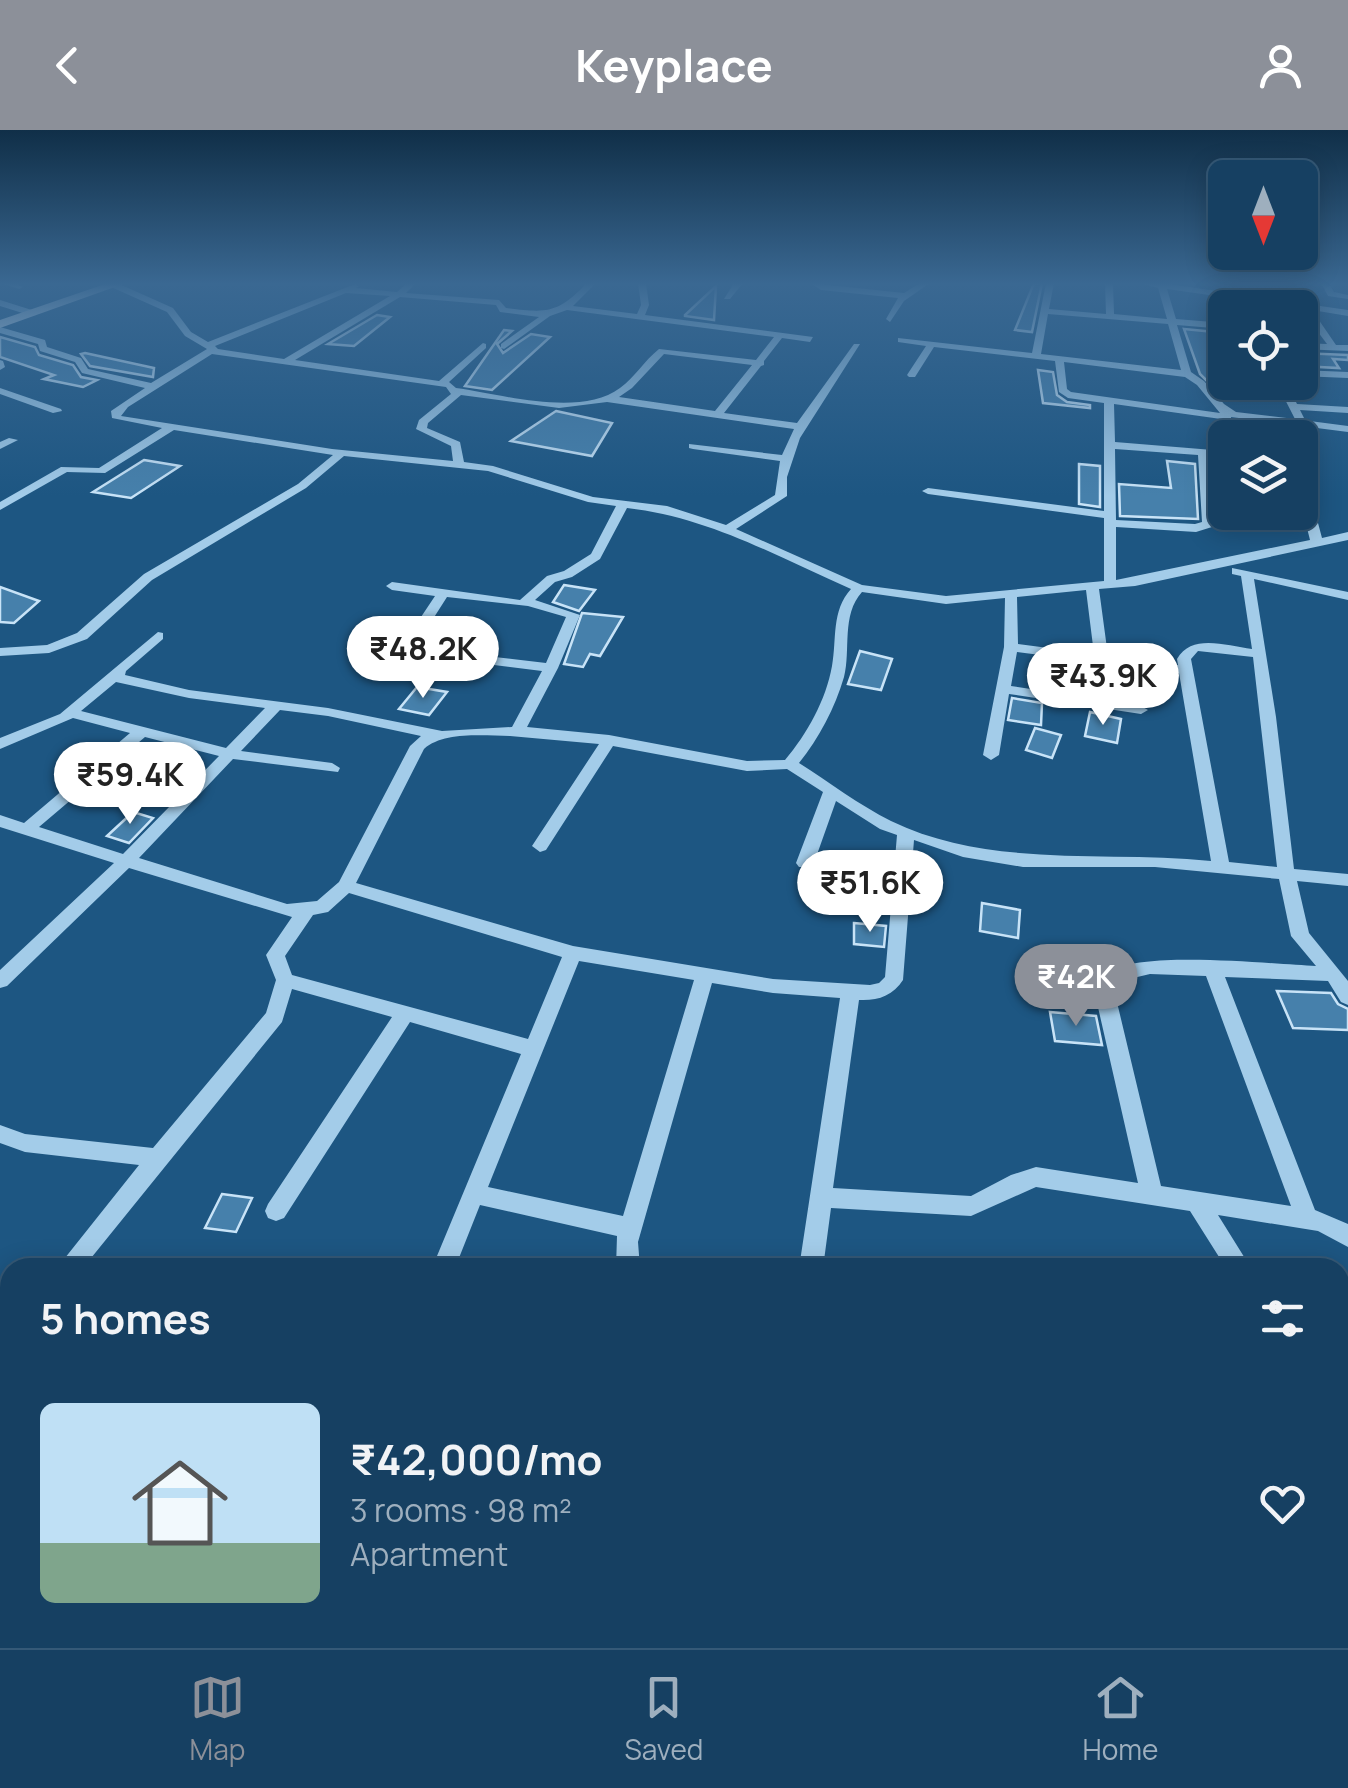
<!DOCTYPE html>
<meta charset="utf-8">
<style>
body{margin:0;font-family:Manrope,sans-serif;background:#234b6b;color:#f1f3f6;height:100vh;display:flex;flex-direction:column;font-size:38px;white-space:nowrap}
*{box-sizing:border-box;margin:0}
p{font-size:32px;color:#9eafbe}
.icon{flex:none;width:55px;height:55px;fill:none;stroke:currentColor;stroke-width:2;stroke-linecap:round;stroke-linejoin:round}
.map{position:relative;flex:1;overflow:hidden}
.side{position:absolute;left:0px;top:1128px;width:1350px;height:392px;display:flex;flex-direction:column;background:#164062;border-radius:30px 30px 0 0;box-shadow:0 5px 25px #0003,0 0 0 2px #355977}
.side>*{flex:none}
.needle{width:65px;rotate:180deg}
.controls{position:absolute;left:1208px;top:30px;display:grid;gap:20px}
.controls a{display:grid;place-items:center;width:110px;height:110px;border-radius:15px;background:#164062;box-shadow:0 5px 25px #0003,0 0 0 2px #355977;font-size:50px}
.price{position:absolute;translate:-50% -85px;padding:0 22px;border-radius:35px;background:#fff;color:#222;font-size:32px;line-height:65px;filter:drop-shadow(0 2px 5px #0008)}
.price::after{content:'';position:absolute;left:50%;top:60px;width:30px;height:22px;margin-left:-15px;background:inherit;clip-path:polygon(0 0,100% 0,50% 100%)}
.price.current{background:#8c9099;color:#fff}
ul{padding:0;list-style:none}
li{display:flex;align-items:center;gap:30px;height:250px;padding:0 40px}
li span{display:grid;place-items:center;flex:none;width:280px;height:200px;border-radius:15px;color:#555}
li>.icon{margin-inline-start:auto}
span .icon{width:120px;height:120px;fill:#fffc;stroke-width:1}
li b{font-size:42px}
h2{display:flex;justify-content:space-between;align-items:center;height:120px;padding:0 40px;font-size:42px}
header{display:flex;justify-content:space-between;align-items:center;height:130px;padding:0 40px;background:#8c9099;color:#fff;font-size:45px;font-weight:700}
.dock{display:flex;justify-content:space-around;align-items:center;height:140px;border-top:2px solid #355977;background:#164062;font-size:28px;color:#9eafbe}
.dock a{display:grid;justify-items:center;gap:5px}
.dock .current{color:#8c9099}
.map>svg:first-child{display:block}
.building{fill:#4680ab;stroke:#c8e3f7;stroke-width:2.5}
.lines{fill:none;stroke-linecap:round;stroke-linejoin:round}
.minor{fill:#a3cce9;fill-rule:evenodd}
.major{fill:#e7f3fe;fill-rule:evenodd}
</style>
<header><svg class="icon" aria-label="back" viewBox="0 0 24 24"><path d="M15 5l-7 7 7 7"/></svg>Keyplace<svg class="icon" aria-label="person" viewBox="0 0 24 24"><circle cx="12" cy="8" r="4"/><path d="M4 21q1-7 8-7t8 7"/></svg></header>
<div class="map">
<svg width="1348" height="1518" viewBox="0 0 1348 1518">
<rect width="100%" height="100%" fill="#1d5682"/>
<g class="building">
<polygon points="1034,153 1042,153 1032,202 1015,200"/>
<polygon points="716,156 714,190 685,186 685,185"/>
<polygon points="377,185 390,187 354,216 328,214"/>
<polygon points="1184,199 1225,203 1225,269 1200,244"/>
<polygon points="504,200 512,201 497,214 503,223 531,204 550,207 492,260 465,256"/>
<polygon points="0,207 35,217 39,225 73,235 81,247 97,250 83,257 44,249 54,245 0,227"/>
<polygon points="85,223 154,238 153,247 90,236 81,224"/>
<polygon points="1300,223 1348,225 1348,230 1333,229 1339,238 1300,236"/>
<polygon points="1038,240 1053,242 1057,265 1067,272 1090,275 1090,278 1043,273"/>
<polygon points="556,281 612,293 592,326 511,311"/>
<polygon points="144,330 180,336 131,368 93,362"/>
<polygon points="1167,331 1195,334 1198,389 1120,386 1119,354 1171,358"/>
<polygon points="1079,334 1100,336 1100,377 1079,374"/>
<polygon points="564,455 595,460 579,481 553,472"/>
<polygon points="0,457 39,471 14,493 0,492"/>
<polygon points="582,483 623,487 600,526 590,524 583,537 564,534"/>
<polygon points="860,521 892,529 881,560 848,554"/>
<polygon points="417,557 447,562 429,585 399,579"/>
<polygon points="1012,568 1042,573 1041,595 1008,590"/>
<polygon points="1090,582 1121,589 1117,613 1085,606"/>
<polygon points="1035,598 1061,605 1052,628 1026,620"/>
<polygon points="133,682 153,688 129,713 107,706"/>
<polygon points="982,773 1020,780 1018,808 980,801"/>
<polygon points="854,793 886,796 884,817 854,814"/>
<polygon points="1277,861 1331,863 1338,874 1348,879 1348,900 1293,898"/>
<polygon points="1050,882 1096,886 1102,915 1055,911"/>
<polygon points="222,1064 252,1068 236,1102 205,1098"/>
</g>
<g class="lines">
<g class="minor">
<polygon points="1,153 15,153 23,157 19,159"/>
<path d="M111,153h6l56,25 18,24 17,10 147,-58 4,2 -3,2 41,4 10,-9h9l-10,10 93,7 7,8c41,5 51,6 81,-25h9l-23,23 64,8 4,-9 -3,-22h8l3,22 -4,10 168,22 -3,5 -28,-4 -18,23v4l-3,1 -37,47 73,10 57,-79h6l-60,94 -13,39v19l-51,33 126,56 84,11 158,-15v-63l-176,-24 -6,-3 6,-3 176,23v-108l-36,-5 -9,-6 -4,-31 -121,-14 -19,30h-6l-2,-2 19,-29 -28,-4v-4l134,15 14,-70h8l-5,26 57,5 -1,-31h8l1,31 53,5 -9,-31 -19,-5h23l186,27v6l-36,-6 24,35h12v6l-48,-2v-6l27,1 -27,-36 -133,-19 9,30 49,4v6l-48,-4 14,47 13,9 20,23 12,8 59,7 -19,-37h10l11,22 51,3v6l-48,-3 4,8 -2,2 46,6v6l-117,-15 3,21h-9v2l-4,-21 -107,-15 1,38 110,9v6l-16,-1 3,71 -16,5 -80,-5v53l194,-40 -10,-40v-25l6,3 16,60 26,-6v8l-213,46 -36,3 9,67 70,9 -1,-6c15,-26 49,-13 75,-10l-11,-73 -9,-2v-6l116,24v8l-94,-21 22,138 18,152 54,5v12l-51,-5 12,52 39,48v24l-7,-3 -13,-21 -103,-4 90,233 33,14v23l-30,-16 -100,-16 33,53h-25l-36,-57 -154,-24 -65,29 -140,-8 -8,60h-24l41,-270 -67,-5 -61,-10 -74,259 2,26h-24l1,-32 -137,-31 -25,63h-23l89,-214 -111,-32 -126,196 -8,3 -8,-3 -3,-7 3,-7 124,-187 -100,-28 -10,33 -199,246h-26l82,-103 -114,-13 -25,-9v-18l25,9 128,14 113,-135 10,-33 -10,-25 26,-38 -163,-49 -122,118 -7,2v-18l114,-107 -114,-36v-12l24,8 106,-90 -57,-15 -73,31v-11l60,-24 98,-82 5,1v6l-37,32 -1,4 64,15 139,18 114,23 70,-4 30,-56 -136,-17 -3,-10 32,-48 -43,-6 -6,-4 6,-4 128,18 27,-24 17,-5 27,-17 25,-48 -28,-4 -100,-31 -144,-15 -38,32 -154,92 -65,59 -38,14 -49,3v-8l47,-3 30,-12 67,-59 154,-90 35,-29 -159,-25 -69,43 -38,-1 -67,38v-8l61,-35 38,1 63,-40 -50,-10 -1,-7 34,-23 -63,-15 -7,-11 -35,-11 -2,-7 -38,-11v-6l45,13 2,7 34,11 7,11 63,14 56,-34 -22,-13 -18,-24 -56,-25zM346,163l44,3 -106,63 -66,-10 -3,-3zM400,167l96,8 4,7 39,5 -38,27v4l3,1 46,-33 17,-6 207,27 -18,23 -97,-11c-15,12 -24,28 -39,39 -40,30 -119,6 -164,0l-7,-6 37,-34v-4l-3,-1 -44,38 -144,-21zM1048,184l120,10 13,46 -140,-16zM212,224l234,33 5,7 -32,26 -3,9 35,17 2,15 -121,-12 -211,-33 7,-9zM664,224l88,11 -37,46 -96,-14 13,-9zM1064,232l121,15 12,8 23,28 -149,-21 -4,-3zM461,265l98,13 48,-6 187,27 -12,26 -93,-11v4l4,1 87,12 -5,34 -49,30 -59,-19 -74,-9 -100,-31 -29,-4 -4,-20 -33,-14 1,-5zM1115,319l83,6 4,67 -7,2 -79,-4zM627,378c81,9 149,48 224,81 -20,22 -14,50 -19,77 -6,34 -25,68 -47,94l-38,1 -138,-26 -82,-8 31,-59 22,-53 -45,-15 20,-18 17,-5 28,-18zM1086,460l8,64 -76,-10 -1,-47zM862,462l84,12 59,-6 -1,49 -21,108 8,5 8,-5 10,-61 132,20 7,-4 -7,-4 -130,-20 6,-34 162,21 32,188c-106,-11 -221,8 -320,-40 -32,-16 -62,-39 -92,-58 20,-25 36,-55 45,-86 7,-27 -3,-62 18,-85zM447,467l81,9 38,11 -20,46 -129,-15v-4zM1198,521l55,6 24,210 -48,-5 -38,-203zM116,552l73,16 76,10 -39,40 -145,-37zM280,580l48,6 93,20 -11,10 -71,136 -22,19 -30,3 -148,-46 94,-99 105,13 2,-4 -8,-5 -91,-12zM510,606l89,8 -67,102 8,6 6,-2 67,-104 134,25 40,-2 36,23 -27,71 3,4h12l3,-4 22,-62 44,28 17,6 -12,142 -6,6 -9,2 -97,-6 -200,-33 -217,-63 68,-134c20,-18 61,-13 86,-13zM145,607l74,19 -96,98 -84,-27zM914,710l49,17 60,10h132l124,12 12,57 25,30c-44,-2 -169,-15 -202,4 -10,5 -14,14 -19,24l43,189 -102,-16 -25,8 -40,21 -138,-8 26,-188c18,1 34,-4 44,-20zM349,763l213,64 -34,82 -236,-64 -7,-19 28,-41 15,-3zM579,831l115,19 -71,236 -135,-29zM1150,844l56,2 85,230 -130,-20 -46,-192 14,-15z"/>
<polygon points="734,153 743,153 730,169 724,169"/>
<polygon points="810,153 904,163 920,153 930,153 904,171 890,192 886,189 898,168 821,160"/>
<polygon points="1321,153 1329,153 1334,162 1348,165 1348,169 1328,166"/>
<polygon points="0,170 35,181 36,183 32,186 0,176"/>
<polygon points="0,230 3,231 5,237 0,240"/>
<polygon points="1300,240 1348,242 1348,248 1300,246"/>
<polygon points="0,258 61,279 62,281 53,283 0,264"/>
<polygon points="9,308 18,310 0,319 0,312"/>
<polygon points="1340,1164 1348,1166 1348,1190 1340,1188"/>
<polygon points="10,1195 10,1221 0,1225 0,1199"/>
<polygon points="1340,1343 1348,1345 1348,1371 1340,1369"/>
<polygon points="10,1431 10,1462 0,1466 0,1435"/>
<polygon points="266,1510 296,1510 293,1518 263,1518"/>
<polygon points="329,1510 385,1510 389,1518 333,1518"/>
<rect x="989" y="1510" width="30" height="8"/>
<polygon points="1120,1510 1173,1510 1177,1518 1124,1518"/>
</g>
<polygon class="major" points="108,153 126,153 0,198 0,190"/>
</g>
<linearGradient id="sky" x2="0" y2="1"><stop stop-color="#102f48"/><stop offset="0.42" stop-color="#3a6892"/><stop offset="1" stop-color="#3a6892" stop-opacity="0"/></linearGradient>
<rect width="1348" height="366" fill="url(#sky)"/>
</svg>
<div class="controls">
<a><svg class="needle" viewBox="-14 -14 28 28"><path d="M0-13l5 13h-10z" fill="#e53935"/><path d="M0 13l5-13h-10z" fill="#9eafbe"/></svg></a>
<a><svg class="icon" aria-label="locate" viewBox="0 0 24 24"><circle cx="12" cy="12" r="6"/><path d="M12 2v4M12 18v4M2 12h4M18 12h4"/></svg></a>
<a><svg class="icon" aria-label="layers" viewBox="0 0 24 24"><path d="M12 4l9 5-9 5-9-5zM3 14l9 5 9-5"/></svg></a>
</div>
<b class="price" style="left:423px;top:571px">₹48.2K</b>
<b class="price" style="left:1103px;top:598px">₹43.9K</b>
<b class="price" style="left:130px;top:697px">₹59.4K</b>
<b class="price" style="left:870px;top:805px">₹51.6K</b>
<b class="price current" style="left:1076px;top:899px">₹42K</b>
<section class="side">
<h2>5 homes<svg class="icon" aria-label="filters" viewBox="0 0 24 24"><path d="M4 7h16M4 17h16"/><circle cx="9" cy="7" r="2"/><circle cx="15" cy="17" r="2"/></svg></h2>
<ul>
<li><span style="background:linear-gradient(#bfe0f5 70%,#7fa58c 0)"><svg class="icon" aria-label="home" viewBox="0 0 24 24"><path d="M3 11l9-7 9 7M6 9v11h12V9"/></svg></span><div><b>₹42,000/mo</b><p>3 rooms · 98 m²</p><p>Apartment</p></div><svg class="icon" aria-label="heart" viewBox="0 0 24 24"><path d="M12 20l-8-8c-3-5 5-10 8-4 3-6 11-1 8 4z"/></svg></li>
</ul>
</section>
</div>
<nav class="dock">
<a class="current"><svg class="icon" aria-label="map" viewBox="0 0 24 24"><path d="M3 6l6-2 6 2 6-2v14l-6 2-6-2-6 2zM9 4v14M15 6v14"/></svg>Map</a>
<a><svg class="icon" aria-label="saved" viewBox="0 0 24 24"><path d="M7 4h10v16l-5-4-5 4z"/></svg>Saved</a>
<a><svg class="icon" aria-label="home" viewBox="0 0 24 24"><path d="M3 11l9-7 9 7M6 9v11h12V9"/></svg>Home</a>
</nav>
